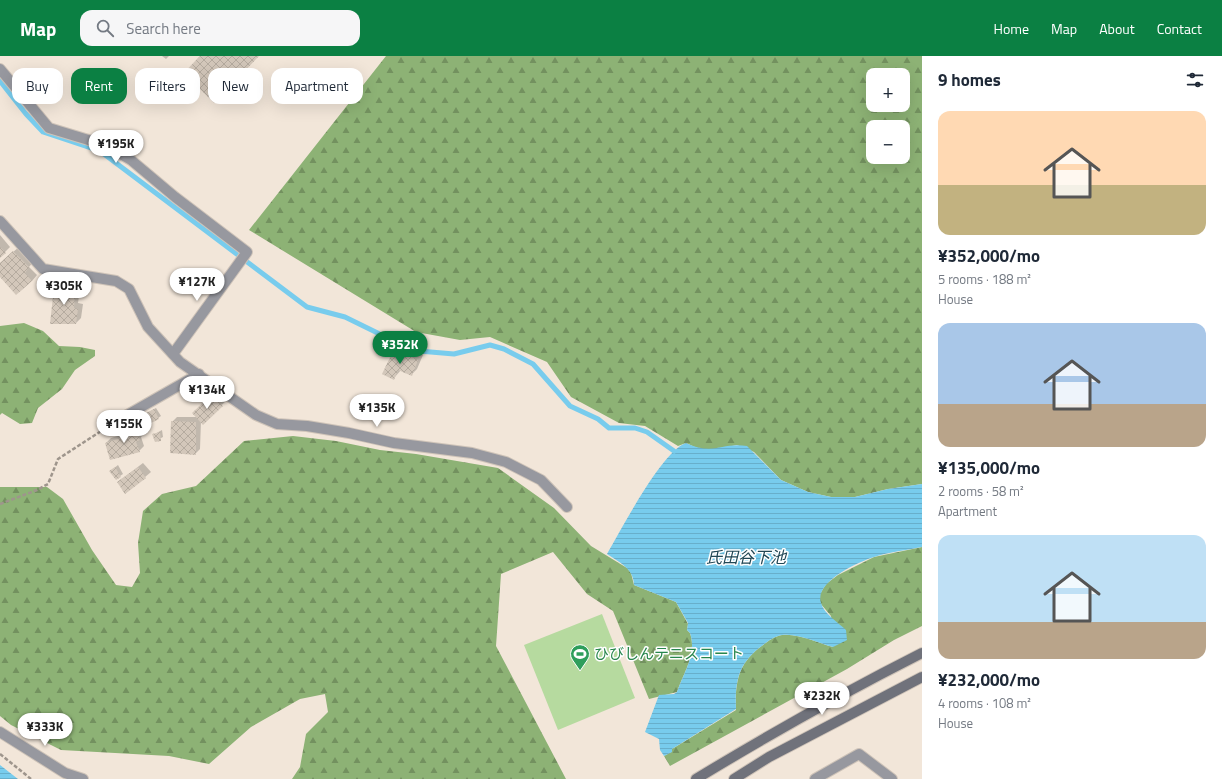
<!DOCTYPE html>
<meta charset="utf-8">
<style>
body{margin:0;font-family:"Titillium Web","Noto Sans JP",sans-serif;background:#f6f6f7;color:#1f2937;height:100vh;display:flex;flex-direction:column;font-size:15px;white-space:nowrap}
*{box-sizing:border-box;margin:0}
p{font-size:13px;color:#747a83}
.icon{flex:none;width:22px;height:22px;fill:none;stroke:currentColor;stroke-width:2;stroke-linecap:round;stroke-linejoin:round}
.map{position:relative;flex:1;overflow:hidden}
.side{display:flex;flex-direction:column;background:#fff;width:300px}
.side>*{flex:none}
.hud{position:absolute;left:12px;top:12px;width:380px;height:36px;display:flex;gap:8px}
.fabs{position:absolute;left:866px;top:12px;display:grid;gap:8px}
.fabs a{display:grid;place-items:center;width:44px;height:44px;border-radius:8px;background:#fff;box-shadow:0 4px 16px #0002;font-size:20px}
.price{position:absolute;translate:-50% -34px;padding:0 9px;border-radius:14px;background:#fff;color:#222;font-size:13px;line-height:26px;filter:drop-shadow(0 1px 2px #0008)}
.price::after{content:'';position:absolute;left:50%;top:24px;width:12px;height:9px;margin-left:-6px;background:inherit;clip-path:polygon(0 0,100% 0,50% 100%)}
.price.active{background:#0b8043;color:#fff}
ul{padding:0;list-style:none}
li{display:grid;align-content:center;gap:8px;height:212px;padding:0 16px}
li span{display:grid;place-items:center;height:124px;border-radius:12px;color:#555}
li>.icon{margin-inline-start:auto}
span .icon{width:72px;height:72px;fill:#fffc;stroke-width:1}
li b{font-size:17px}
h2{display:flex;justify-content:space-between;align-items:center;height:48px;padding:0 16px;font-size:17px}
.pill{padding:0 14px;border-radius:12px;background:#fff;box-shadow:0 4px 16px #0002;font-size:14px;line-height:36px}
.pill.active{background:#0b8043;color:#fff}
header{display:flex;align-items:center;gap:24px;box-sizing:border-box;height:56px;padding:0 20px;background:#0b8043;color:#fff}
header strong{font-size:19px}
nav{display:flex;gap:22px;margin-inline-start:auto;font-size:14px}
.search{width:280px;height:36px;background:#f6f6f7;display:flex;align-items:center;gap:10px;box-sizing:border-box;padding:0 14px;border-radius:12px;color:#747a83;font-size:15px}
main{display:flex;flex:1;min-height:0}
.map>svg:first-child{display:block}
.forest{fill:url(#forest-firs);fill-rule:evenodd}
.pitch{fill:#b6da9f}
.water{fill:url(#water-rules)}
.shadow{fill:#0003}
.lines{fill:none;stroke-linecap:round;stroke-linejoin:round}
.stream{stroke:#78cced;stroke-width:5}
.building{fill:url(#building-cross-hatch)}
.street-casing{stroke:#cec3b8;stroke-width:12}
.secondary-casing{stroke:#cec3b8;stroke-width:12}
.path{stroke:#9e958c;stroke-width:2.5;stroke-dasharray:4 2;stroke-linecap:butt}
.street{stroke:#97989f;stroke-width:10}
.secondary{stroke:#70727b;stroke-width:10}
.labels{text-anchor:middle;stroke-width:3;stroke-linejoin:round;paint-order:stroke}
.leisure-label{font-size:15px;fill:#27864d;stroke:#fff;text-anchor:start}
.water-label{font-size:16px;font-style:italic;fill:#214755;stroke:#fff}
</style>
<header>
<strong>Map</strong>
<div class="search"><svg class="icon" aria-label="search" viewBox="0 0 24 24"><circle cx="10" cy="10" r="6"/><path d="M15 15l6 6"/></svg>Search here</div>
<nav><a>Home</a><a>Map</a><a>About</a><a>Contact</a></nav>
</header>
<main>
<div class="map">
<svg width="922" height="723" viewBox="0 0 922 723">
<defs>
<pattern id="forest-firs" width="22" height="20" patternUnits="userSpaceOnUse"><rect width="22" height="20" fill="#8db275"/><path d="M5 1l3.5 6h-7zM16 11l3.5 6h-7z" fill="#73915f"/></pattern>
<pattern id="water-rules" width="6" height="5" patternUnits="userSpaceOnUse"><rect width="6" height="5" fill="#78cced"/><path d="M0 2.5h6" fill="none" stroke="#68afcb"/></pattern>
<pattern id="building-cross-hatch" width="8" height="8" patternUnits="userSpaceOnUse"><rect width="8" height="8" fill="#d3c7ba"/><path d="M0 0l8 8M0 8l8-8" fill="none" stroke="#b5ab9f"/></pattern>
</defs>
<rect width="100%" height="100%" fill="#f2e6d9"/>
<g class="forest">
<path d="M386,0h536v428l-34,5 -33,8h-24l-23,-5 -27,-12 -27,-28 -17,-7 -25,5 -13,-1 -13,-6 -8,3 -33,-20 -26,-3 -48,-26 -24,-35 -57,-25 -30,3 -44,-8 -167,-102zM873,19h30v30h-30zM873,71h30v30h-30z"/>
<polygon points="24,267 43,275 59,290 80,291 95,294 95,300 75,314 62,333 38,352 32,367 20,368 2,357 0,359 0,270"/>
<path d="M293,380l43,5 44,9 36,4 82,14 56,40 37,38 36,22 4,5 3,12 42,17 12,22 -1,6 3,3c7,21 -6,39 -13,59l-28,7 -36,-88 -26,-17 -34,-42 -52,22 -5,72 70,133h-274l8,-12 6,-33 22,-22 -3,-18 -25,5 -49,28 -42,37 -40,-8 -108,-6 -50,-25 -11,-9v-229h47l16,12 29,51 24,35 16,2 8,-14 -2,-30 5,-32 19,-17 34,-8 48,-45z"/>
<path d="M922,491v79l-28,14 -47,29 -177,97 -6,-10 7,-4 1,-3 64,-39c-1,-29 2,-47 27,-65 5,-4 12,-9 19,-10 16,-2 36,8 51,12l-2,-31 -11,-13v-9l6,-10 12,-9 36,-18z"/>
</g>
<polygon class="pitch" points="602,558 635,642 558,674 524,589"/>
<g class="water">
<path d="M686,387c28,13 35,-1 61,3l34,34 27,12 23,5h24l33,-8 34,-5v63c-15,3 -33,5 -48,10 -16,5 -60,25 -53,46 3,11 18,20 25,27l1,10 -14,7c-15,-4 -35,-14 -51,-12 -7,1 -14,6 -19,10 -25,18 -28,36 -27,64l-64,40v3l-8,4 -4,-6 -1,-11 -14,-7 14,-37 15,-1 3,-2c7,-20 20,-38 13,-59l-3,-3 1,-7 -12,-21 -42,-17c0,-16 -15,-23 -27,-31 14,-24 55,-103 79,-111z"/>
<polygon points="0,709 18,723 0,723"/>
</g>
<g class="shadow">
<polygon points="162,0 169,0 166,3"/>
<polygon points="0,179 10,191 0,201"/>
<polygon points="19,191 34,205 29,211 37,219 32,225 0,220 0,207"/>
<polygon points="65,221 76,223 76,233 80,233 78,247 83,248 81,262 76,267 55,232"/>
<polygon points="401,288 423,299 417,313 411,319 401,314 394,322 383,318 395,293"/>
<polygon points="217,334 227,344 203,367 201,365 200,393 195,398 172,366 177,361 198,361 193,357"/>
<polygon points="156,352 161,360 158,362 143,359"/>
<polygon points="139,364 144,378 141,381 144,390 139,395 106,387 111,382 121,379 119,375 124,369"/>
<polygon points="162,374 163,381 155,385 153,379"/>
<polygon points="143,407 151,416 126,437 118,426"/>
<polygon points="118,409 123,418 117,422 113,413"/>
</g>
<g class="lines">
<polyline class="stream" points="0,25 26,58 43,76 100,95 307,251 345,261 398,287 419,295 454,298 490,289 504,293 533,308 570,350 598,363 609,372 635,372 647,376 674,395"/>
</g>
<g class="building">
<polygon points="200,0 259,0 214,47 184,17"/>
<polygon points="0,191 6,197 0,202"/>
<polygon points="13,195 29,211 25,217 32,225 16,239 0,221 0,207"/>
<polygon points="58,226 71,228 71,238 75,238 74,252 78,253 76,268 50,268 54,231 58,232"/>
<polygon points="394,293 418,304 412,320 398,314 394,324 382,318"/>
<polygon points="211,339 223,350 203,369 192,357"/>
<polygon points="154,353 159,363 145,370 139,361"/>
<polygon points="171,365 196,366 196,399 170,397"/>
<polygon points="134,369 140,384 136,386 140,396 110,404 105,387 121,382 118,374"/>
<polygon points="160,376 161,385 155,386 152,378"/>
<polygon points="115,411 121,421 116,424 109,415"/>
<polygon points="138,411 146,422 125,438 117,426"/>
</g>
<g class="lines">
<defs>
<g id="street">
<polyline points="0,13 49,72 105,89 131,104 175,141 247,196 173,298"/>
<polyline points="0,165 43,213 116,225 129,233 148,271 180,306 256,359 277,368 307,370 349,377 394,387 472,397 506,406 541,424 567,451"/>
<polyline points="122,362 199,318"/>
<polyline points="0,676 65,717 83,723"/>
<polyline points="815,723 859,698 892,723"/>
</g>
<g id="secondary">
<path d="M696,723c74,-45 149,-87 226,-126"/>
<polyline points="734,723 769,701 922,621"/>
</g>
</defs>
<use href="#street" class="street-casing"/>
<use href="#secondary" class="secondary-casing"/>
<g class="path">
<polyline points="0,448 37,434 48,428 58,403 112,368"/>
<polyline points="0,698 31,723"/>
</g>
<use href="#street" class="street"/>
<use href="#secondary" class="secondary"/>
</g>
<defs>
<symbol id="stadium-pin" viewBox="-11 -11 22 30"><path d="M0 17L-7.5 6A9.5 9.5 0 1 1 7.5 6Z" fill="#2e9e5b" stroke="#fff"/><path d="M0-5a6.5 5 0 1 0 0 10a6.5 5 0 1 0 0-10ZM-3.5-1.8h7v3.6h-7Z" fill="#fff"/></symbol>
</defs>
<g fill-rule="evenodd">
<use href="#stadium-pin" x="569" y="587" width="22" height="30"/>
</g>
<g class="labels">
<g class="leisure-label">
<text x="594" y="603">ひびしんテニスコート</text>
</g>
<g class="water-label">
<text x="746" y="507">氏田谷下池</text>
</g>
</g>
</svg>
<div class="fabs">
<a>+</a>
<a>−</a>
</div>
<b class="price" style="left:116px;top:108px">¥195K</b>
<b class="price" style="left:197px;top:246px">¥127K</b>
<b class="price" style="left:64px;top:250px">¥305K</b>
<b class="price active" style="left:400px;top:309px">¥352K</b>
<b class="price" style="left:207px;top:354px">¥134K</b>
<b class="price" style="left:377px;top:372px">¥135K</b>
<b class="price" style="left:124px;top:388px">¥155K</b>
<b class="price" style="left:822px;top:660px">¥232K</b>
<b class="price" style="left:45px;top:691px">¥333K</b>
<div class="hud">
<a class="pill">Buy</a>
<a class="pill active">Rent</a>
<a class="pill">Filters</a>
<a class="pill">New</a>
<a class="pill">Apartment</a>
</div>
</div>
<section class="side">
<h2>9 homes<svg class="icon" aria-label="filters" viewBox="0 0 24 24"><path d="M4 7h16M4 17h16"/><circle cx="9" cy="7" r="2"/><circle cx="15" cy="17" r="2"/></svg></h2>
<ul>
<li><span style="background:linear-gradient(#ffd9b3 60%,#c2b280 0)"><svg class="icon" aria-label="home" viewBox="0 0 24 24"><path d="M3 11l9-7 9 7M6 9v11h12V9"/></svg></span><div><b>¥352,000/mo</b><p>5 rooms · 188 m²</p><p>House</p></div></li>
<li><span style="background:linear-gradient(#a9c7e8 65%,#b9a48a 0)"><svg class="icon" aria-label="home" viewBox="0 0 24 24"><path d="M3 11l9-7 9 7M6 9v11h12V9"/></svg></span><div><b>¥135,000/mo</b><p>2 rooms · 58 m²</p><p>Apartment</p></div></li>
<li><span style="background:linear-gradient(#bfe0f5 70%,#b9a48a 0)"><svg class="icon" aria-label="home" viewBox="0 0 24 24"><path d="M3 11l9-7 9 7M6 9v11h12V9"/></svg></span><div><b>¥232,000/mo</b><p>4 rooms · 108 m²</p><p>House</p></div></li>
</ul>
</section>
</main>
